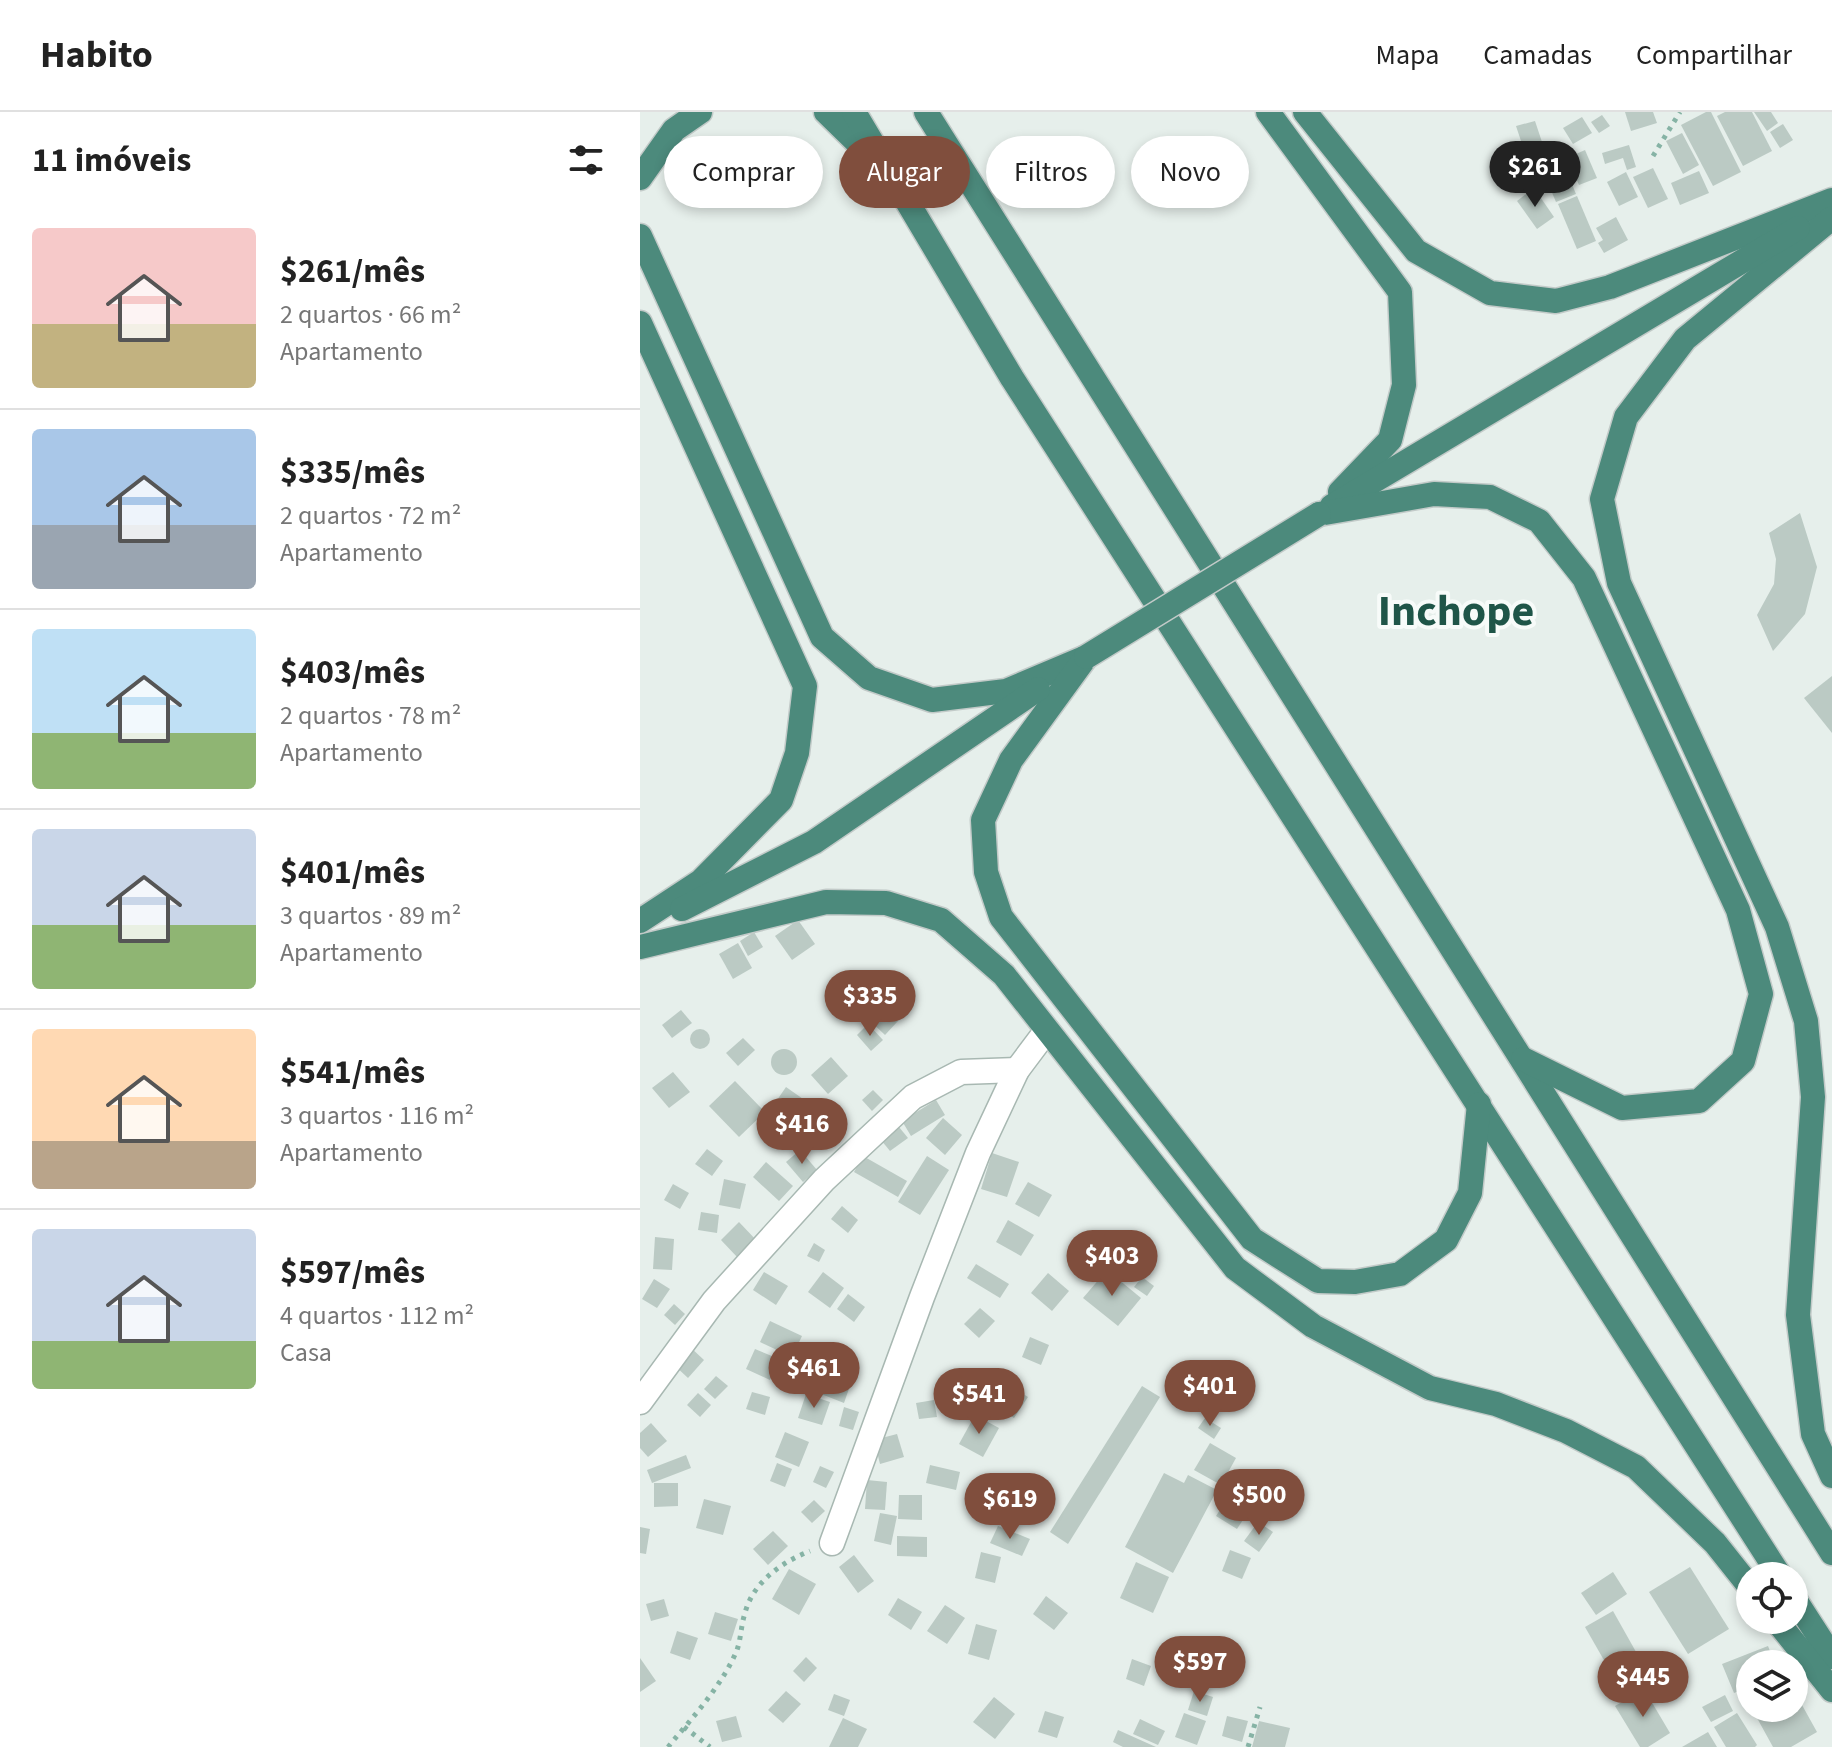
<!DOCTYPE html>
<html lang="pt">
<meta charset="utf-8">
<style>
body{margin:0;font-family:"Source Sans 3",sans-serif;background:#f6f6f6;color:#222;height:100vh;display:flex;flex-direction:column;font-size:30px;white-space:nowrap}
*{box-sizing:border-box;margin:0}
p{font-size:26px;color:#767676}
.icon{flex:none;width:44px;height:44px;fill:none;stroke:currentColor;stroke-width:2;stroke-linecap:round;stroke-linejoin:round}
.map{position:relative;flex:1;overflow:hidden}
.side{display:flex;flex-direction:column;background:#fff;width:640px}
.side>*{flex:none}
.top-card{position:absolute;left:24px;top:24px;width:760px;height:72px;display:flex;gap:16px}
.buttons{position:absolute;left:1096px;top:1450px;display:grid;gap:16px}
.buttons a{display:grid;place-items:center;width:72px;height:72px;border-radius:50%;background:#fff;box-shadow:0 4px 12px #0003;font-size:40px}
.price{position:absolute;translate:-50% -68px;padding:0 18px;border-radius:28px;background:#804e3d;color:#fff;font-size:26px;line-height:52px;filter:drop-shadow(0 2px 4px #0008)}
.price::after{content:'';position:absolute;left:50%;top:48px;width:24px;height:18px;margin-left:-12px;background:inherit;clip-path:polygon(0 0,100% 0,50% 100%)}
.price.on{background:#222;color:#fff}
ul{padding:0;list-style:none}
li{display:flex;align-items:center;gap:24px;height:200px;padding:0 32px}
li+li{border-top:2px solid #e0e0e0}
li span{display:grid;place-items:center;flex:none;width:224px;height:160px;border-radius:8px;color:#555}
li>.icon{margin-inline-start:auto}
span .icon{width:96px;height:96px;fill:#fffc;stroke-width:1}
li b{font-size:34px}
h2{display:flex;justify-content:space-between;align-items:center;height:96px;padding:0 32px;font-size:34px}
.pill{padding:0 28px;border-radius:36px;background:#fff;box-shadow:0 4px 12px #0003;font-size:28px;line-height:72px}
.pill.on{background:#804e3d;color:#fff}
header{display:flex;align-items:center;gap:48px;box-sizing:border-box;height:112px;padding:0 40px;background:#fff;border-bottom:2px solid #e0e0e0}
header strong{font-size:38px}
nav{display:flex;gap:44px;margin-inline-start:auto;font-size:28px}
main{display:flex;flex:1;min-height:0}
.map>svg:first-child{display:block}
.building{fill:#bbcac4}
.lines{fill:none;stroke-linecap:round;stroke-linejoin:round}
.minor-casing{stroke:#a8b8b2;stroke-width:27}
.trunk-casing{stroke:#c2cac8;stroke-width:27}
.path{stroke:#86b3a5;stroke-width:5;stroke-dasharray:4 6;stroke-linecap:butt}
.minor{stroke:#fff;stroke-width:24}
.trunk{stroke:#4c8a7c;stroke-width:24}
.trunk-bridge-casing{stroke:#c2cac8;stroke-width:27;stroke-linecap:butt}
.trunk-bridge{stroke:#4c8a7c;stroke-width:24}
.labels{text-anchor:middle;stroke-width:8;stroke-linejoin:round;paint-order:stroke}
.town-label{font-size:44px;font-weight:bold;fill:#1f5548;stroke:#f7fbf9}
</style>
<header>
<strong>Habito</strong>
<nav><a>Mapa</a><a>Camadas</a><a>Compartilhar</a></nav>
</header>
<main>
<section class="side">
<h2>11 imóveis<svg class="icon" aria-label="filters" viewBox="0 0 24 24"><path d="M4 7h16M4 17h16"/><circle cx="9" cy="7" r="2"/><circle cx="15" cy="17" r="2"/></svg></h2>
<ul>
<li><span style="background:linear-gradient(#f6c9c9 60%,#c2b280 0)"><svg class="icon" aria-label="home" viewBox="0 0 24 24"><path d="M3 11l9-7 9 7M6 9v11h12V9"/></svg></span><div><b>$261/mês</b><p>2 quartos · 66 m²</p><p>Apartamento</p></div></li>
<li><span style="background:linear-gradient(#a9c7e8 60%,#9aa5b1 0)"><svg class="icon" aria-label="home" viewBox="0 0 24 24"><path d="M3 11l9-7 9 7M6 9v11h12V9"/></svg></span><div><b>$335/mês</b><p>2 quartos · 72 m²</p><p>Apartamento</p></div></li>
<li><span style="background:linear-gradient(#bfe0f5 65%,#8fb573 0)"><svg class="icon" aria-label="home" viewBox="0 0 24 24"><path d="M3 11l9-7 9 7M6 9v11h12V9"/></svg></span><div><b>$403/mês</b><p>2 quartos · 78 m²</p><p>Apartamento</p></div></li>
<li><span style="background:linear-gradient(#c9d6e8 60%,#8fb573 0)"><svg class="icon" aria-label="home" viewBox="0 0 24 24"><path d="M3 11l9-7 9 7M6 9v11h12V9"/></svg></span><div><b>$401/mês</b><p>3 quartos · 89 m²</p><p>Apartamento</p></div></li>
<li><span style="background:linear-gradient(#ffd9b3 70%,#b9a48a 0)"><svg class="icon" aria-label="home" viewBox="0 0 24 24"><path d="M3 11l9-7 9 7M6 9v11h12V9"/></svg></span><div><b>$541/mês</b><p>3 quartos · 116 m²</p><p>Apartamento</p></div></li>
<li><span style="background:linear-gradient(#c9d6e8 70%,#8fb573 0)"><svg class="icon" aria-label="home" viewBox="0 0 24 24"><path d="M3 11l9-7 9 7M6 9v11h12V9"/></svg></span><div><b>$597/mês</b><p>4 quartos · 112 m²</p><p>Casa</p></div></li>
</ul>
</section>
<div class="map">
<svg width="1192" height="1635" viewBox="0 0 1192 1635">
<rect width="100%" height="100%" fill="#e6efeb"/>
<g class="building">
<polygon points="985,0 1013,0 1017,11 991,19"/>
<polygon points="1066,0 1071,0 1101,60 1073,74 1041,13"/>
<polygon points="1085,0 1112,0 1132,39 1103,54 1077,4"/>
<polygon points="1114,0 1131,0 1138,11 1127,19"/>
<polygon points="962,3 970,14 959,21 951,10"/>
<polygon points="942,5 952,21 933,32 923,16"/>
<polygon points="895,9 902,30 883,35 876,14"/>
<polygon points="1143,12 1153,28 1140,36 1130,20"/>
<polygon points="1042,21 1059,53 1043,62 1026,29"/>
<polygon points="989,33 996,55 987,58 983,46 965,52 962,41"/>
<polygon points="945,38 957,66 939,73 927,46"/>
<polygon points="919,41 936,82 916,90 899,50"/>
<polygon points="1013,56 1028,87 1008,96 993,65"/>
<polygon points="1059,59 1069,81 1040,93 1031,71"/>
<polygon points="986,60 998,85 979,94 967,70"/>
<polygon points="894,76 914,105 897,117 877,89"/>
<polygon points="937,84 956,129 937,137 918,92"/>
<polygon points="976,105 988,128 964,141 958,131 963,128 956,116"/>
<polygon points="1160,401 1177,455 1165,502 1133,539 1117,503 1134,472 1136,447 1129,421"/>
<polygon points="1192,564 1192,621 1164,586"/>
<polygon points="158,808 175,832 152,848 135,824"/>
<polygon points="114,820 123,835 108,844 100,829"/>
<polygon points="98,831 112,856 93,867 79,842"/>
<polygon points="243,894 258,909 245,923 229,908"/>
<polygon points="41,898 52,911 32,926 22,913"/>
<polygon points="228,912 243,928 231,939 217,923"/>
<circle cx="60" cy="927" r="10"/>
<polygon points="103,926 115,938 98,954 86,941"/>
<circle cx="144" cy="950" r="13"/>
<polygon points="191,945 208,964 188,982 171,963"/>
<polygon points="33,960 50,980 29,996 12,976"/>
<polygon points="95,969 125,1000 99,1025 69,994"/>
<polygon points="146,975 166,989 156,1005 135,991"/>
<polygon points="233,978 243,988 232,999 222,988"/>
<polygon points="296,988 305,1003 271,1024 262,1009"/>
<polygon points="303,1006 322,1023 305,1043 286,1026"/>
<polygon points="259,1015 268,1026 250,1039 241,1028"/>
<polygon points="67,1037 83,1049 72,1064 55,1052"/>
<polygon points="160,1038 177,1058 163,1070 146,1050"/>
<polygon points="352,1041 379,1050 367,1085 341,1077"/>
<polygon points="223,1044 267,1069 258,1085 214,1060"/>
<polygon points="287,1044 309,1058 280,1103 258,1090"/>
<polygon points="126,1050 153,1074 139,1089 113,1065"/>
<polygon points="84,1067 106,1072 100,1097 79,1093"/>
<polygon points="388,1070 412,1083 399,1105 375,1092"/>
<polygon points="33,1072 49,1081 40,1097 24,1088"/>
<polygon points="202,1094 218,1108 208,1121 191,1107"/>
<polygon points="61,1100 79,1103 77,1121 58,1118"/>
<polygon points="368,1108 394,1123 381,1144 356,1130"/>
<polygon points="99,1110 117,1129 98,1146 81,1128"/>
<polygon points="15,1125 34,1127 32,1158 13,1157"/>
<polygon points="174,1131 185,1138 179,1150 167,1144"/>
<polygon points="336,1152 369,1172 360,1186 327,1166"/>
<polygon points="467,1158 501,1186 478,1214 443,1186"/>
<polygon points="124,1160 148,1174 136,1193 113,1178"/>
<polygon points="183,1160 204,1176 190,1196 168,1180"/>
<polygon points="408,1161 429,1179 412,1199 391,1181"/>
<polygon points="502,1165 514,1174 507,1184 494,1175"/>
<polygon points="14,1167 30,1177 17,1196 2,1187"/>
<polygon points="208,1182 225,1195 214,1210 197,1197"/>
<polygon points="34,1192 45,1202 35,1213 24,1203"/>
<polygon points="340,1196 355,1209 339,1226 324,1212"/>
<polygon points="130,1209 162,1224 152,1245 120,1230"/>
<polygon points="390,1225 409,1233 401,1253 382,1245"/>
<polygon points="49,1234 64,1248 48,1266 33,1252"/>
<polygon points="115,1237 139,1247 130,1268 106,1257"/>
<polygon points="173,1255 212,1268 204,1291 176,1280 178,1274 167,1270"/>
<polygon points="76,1264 88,1274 75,1287 64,1277"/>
<polygon points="369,1273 388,1285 374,1306 355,1294"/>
<polygon points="502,1274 520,1285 428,1432 410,1420"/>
<polygon points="112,1280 130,1285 125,1303 106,1297"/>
<polygon points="58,1281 71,1293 60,1305 47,1293"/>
<polygon points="166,1282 190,1290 182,1313 158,1306"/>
<polygon points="294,1288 297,1305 279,1307 276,1291"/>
<polygon points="204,1295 219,1300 213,1318 199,1314"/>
<polygon points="335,1303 359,1316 343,1345 319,1332"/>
<polygon points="565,1306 581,1316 574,1327 558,1316"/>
<polygon points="11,1311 27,1329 8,1345 0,1336 0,1321"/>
<polygon points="145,1320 169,1330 159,1355 135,1345"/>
<polygon points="257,1322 264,1345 240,1352 234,1328"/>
<polygon points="570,1331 596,1346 581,1373 554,1358"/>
<polygon points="46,1343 51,1356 12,1371 7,1358"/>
<polygon points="137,1351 152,1357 145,1375 130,1369"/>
<polygon points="290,1353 320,1360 316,1378 286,1371"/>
<polygon points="180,1354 194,1360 186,1376 173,1370"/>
<polygon points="524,1361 544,1371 548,1363 577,1378 533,1461 485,1435"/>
<polygon points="227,1368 247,1370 245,1398 225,1397"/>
<polygon points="14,1371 38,1371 38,1394 14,1395"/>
<polygon points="259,1383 282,1383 282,1408 258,1407"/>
<polygon points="589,1384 610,1397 597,1417 576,1404"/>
<polygon points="64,1387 91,1394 83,1423 56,1416"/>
<polygon points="174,1388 185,1399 172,1411 161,1400"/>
<polygon points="240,1401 257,1404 251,1433 234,1429"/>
<polygon points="618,1410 633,1420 619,1440 604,1429"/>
<polygon points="358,1414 390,1427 382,1444 350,1431"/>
<polygon points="0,1415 10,1417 6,1442 0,1441"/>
<polygon points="133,1419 148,1434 128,1453 113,1437"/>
<polygon points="257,1424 287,1425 287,1445 257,1444"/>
<polygon points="590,1438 611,1446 602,1467 582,1459"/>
<polygon points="341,1440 361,1445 355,1471 335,1466"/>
<polygon points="214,1443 234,1469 218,1481 199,1455"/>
<polygon points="496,1450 529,1465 513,1501 480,1486"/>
<polygon points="1050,1455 1089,1517 1048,1542 1009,1480"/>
<polygon points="149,1457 176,1472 159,1503 132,1487"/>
<polygon points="973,1460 987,1482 956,1503 941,1481"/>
<polygon points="406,1484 428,1501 414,1518 393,1502"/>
<polygon points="258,1486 282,1500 271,1518 248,1503"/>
<polygon points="24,1487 29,1504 11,1509 6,1492"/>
<polygon points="305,1493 325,1506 307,1532 287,1519"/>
<polygon points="973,1499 1009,1563 981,1578 945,1515"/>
<polygon points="75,1500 98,1507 91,1529 68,1522"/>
<polygon points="336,1512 357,1518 349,1548 328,1542"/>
<polygon points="37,1519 58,1526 50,1548 30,1541"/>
<polygon points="1128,1534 1135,1552 1110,1552 1110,1575 1094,1581 1082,1552"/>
<polygon points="166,1545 177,1556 164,1570 153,1559"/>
<polygon points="0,1546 16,1569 0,1580"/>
<polygon points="492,1547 511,1554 504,1574 486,1567"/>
<polygon points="1004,1577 1030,1621 1008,1635 1000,1635 975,1594"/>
<polygon points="146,1579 161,1592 143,1611 128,1598"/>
<polygon points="554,1579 573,1585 567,1604 548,1598"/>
<polygon points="194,1582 210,1588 204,1604 188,1598"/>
<polygon points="1085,1583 1093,1599 1071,1610 1062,1595"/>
<polygon points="1157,1584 1177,1620 1151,1635 1133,1635 1117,1606 1135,1596 1154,1596 1154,1586"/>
<polygon points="354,1585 375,1602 355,1627 333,1610"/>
<polygon points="405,1599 424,1605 417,1626 398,1620"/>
<polygon points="544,1601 566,1609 557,1633 535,1625"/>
<polygon points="1097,1601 1117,1633 1115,1635 1086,1635 1074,1615"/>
<polygon points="96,1604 102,1625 82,1630 76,1609"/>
<polygon points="587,1604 608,1609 602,1630 582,1624"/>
<polygon points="203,1606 227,1617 218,1635 189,1635"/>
<polygon points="500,1607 525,1619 518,1633 493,1622"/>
<polygon points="619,1609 650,1616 645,1635 612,1635"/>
<polygon points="478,1618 516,1635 483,1635 473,1630"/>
<polygon points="1068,1620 1077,1635 1042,1635"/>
</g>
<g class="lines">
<defs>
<g id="minor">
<polyline points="0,1290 74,1189 184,1068 273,985 321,960 377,958"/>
<polyline points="192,1431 282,1185 338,1041 377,958 407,918"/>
</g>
<g id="trunk">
<polyline points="186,0 229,42"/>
<polyline points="214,0 372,266 1140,1464"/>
<polyline points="286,0 1192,1441"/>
<polyline points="628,0 760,180 764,273 750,328 700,380"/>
<polyline points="665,0 776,139 850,181 916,189 970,175 1192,88"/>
<polyline points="0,66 34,18 60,0"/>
<polyline points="1192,106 1045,227 986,305 962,387 979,471 1137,815 1166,909 1173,985 1158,1203 1173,1322 1192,1364"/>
<polyline points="0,124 182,525 229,566 292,588 366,579 444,546"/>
<polyline points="0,211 165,574 157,641 141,688 61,769 0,809"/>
<polyline points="692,394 1158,116"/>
<polyline points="679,402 794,382 850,385 899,409 944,466 1098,798 1121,882 1103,949 1059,989 982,996 883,947"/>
<polyline points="446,545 371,648 343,708 346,760 361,805 612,1127 678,1169 715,1170 760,1162 806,1128 830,1081 839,992"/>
<polyline points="42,797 174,730 398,577"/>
<polyline points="0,835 186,790 246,791 301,808 364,863 595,1156 673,1214 790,1276 856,1292 926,1319 996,1355 1075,1431 1110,1475"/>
<polyline points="1154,1486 1192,1545"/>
<polyline points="1136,1508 1192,1578"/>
</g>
</defs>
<use href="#minor" class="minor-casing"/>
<use href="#trunk" class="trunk-casing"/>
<g class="path">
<polyline points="1013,44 1040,0"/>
<polyline points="44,1615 70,1635"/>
<path d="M28,1635c24,-29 54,-61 69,-97 4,-11 4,-25 8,-37 8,-31 37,-51 65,-62"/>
<polyline points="608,1635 620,1595"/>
</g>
<use href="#minor" class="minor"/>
<use href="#trunk" class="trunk"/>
<defs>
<polyline id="trunk-bridge" points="446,545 679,402"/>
</defs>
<use href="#trunk-bridge" class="trunk-bridge-casing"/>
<use href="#trunk-bridge" class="trunk-bridge"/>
</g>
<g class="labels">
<g class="town-label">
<text x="816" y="513">Inchope</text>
</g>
</g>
</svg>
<div class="buttons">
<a><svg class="icon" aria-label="locate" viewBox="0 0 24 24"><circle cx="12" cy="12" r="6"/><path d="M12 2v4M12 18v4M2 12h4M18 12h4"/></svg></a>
<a><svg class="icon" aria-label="layers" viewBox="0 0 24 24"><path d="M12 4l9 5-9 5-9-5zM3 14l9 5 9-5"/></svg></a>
</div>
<b class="price on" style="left:895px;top:97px">$261</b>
<b class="price" style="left:230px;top:926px">$335</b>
<b class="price" style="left:162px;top:1054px">$416</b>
<b class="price" style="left:472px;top:1186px">$403</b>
<b class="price" style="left:174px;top:1298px">$461</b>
<b class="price" style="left:570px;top:1316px">$401</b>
<b class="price" style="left:339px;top:1324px">$541</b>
<b class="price" style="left:619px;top:1425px">$500</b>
<b class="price" style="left:370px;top:1429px">$619</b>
<b class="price" style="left:560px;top:1592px">$597</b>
<b class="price" style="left:1003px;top:1607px">$445</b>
<div class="top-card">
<a class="pill">Comprar</a>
<a class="pill on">Alugar</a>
<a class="pill">Filtros</a>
<a class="pill">Novo</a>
</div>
</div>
</main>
